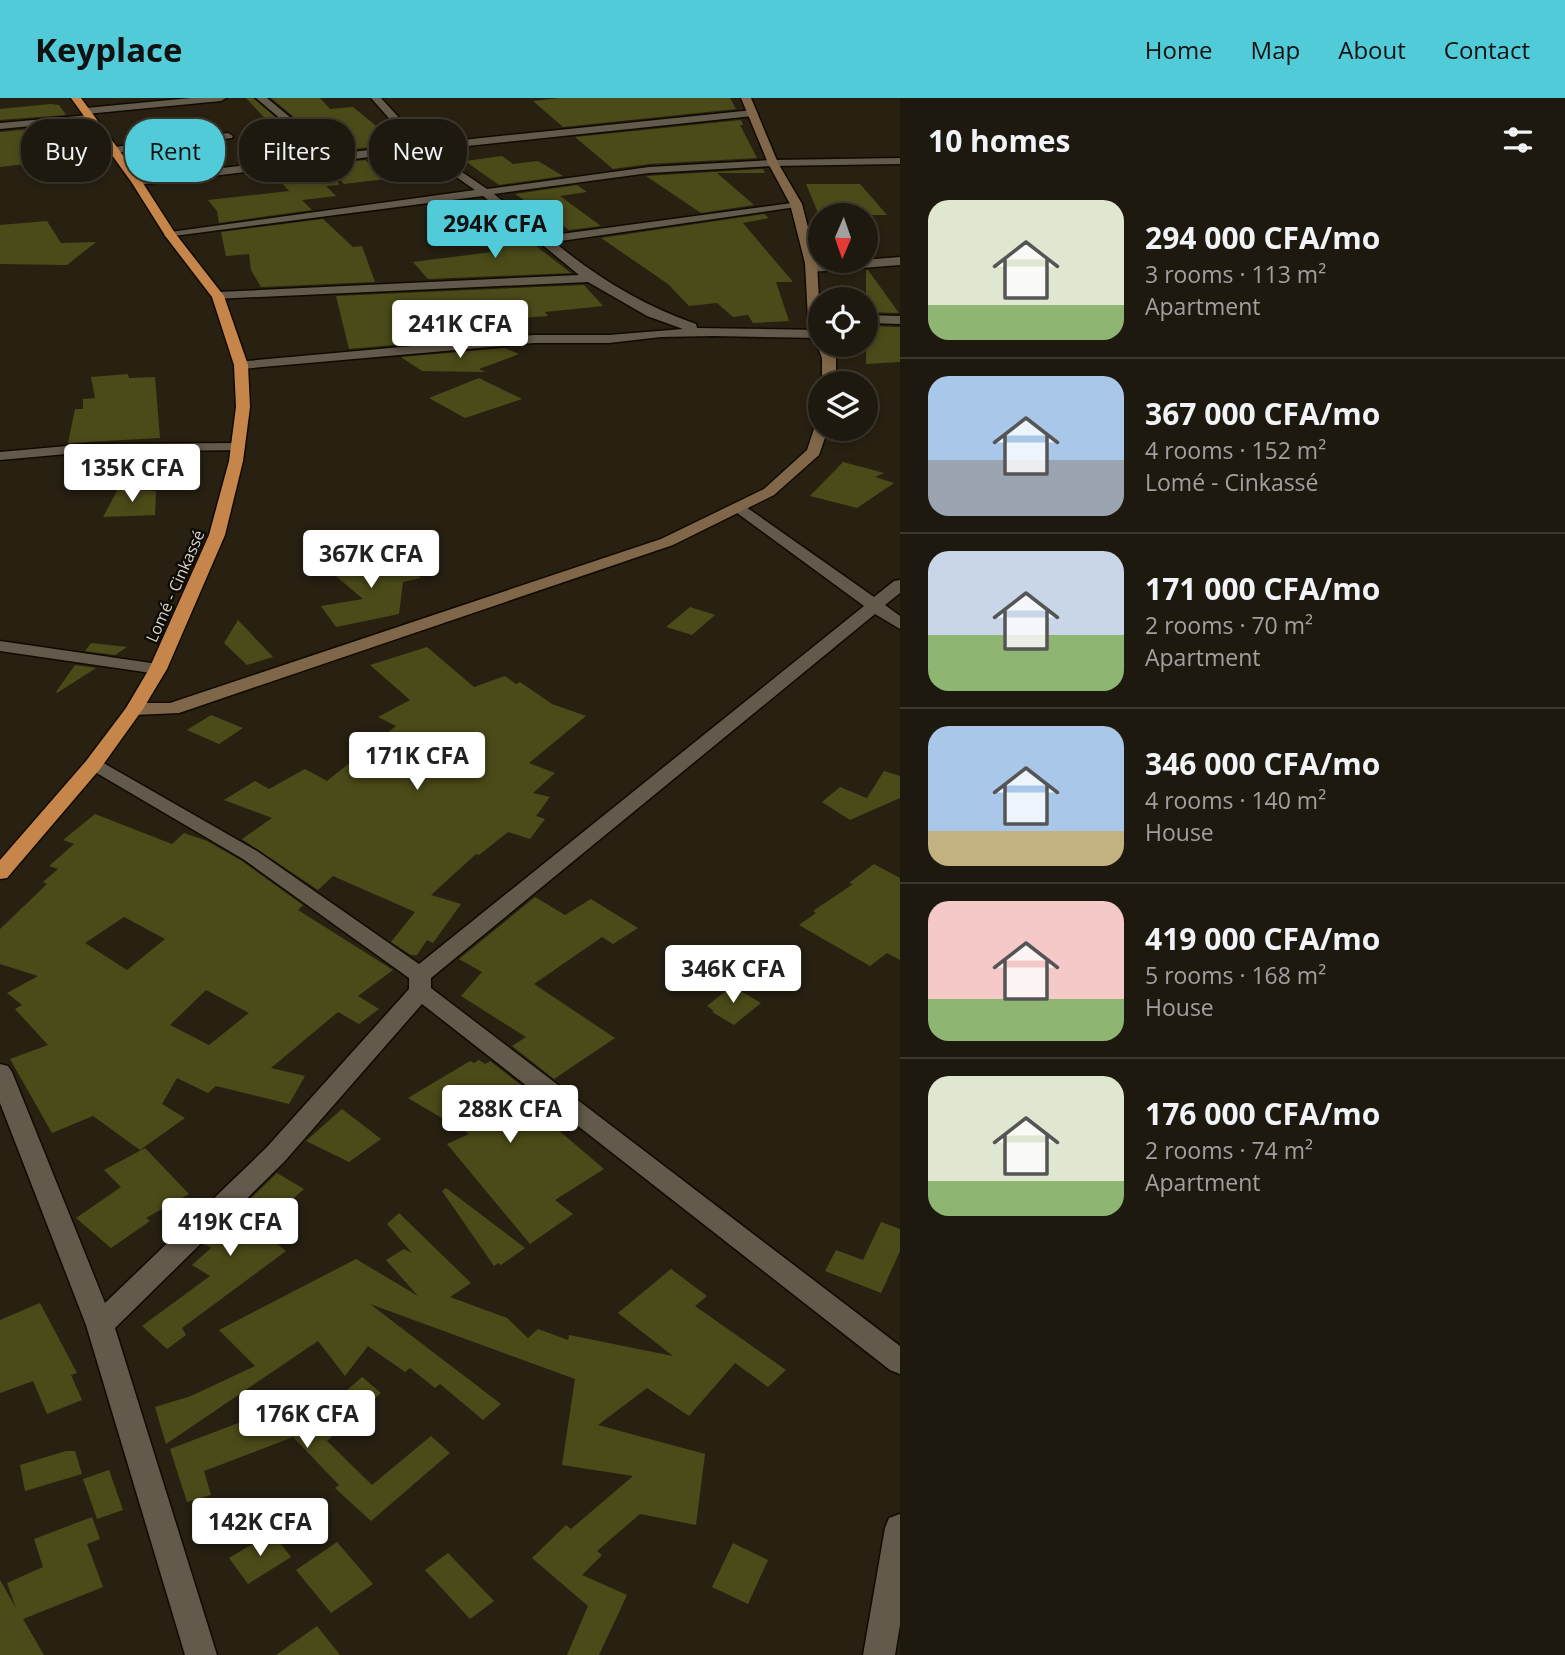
<!DOCTYPE html>
<meta charset="utf-8">
<style>
body{margin:0;font-family:"Open Sans",sans-serif;background:#2b261c;color:#f1f3f6;height:100vh;display:flex;flex-direction:column;font-size:26px;white-space:nowrap}
*{box-sizing:border-box;margin:0}
p{font-size:23px;color:#a1a09e}
.icon{flex:none;width:38px;height:38px;fill:none;stroke:currentColor;stroke-width:2;stroke-linecap:round;stroke-linejoin:round}
.map{position:relative;flex:1;overflow:hidden}
.drawer{display:flex;flex-direction:column;background:#1e190e;width:665px}
.drawer>*{flex:none}
.top-card{position:absolute;left:21px;top:21px;width:665px;height:63px;display:flex;gap:14px}
.needle{width:46px;rotate:182deg}
.fabs{position:absolute;left:808px;top:105px;display:grid;gap:14px}
.fabs a{display:grid;place-items:center;width:70px;height:70px;border-radius:50%;background:#1e190e;box-shadow:0 4px 10px #0003,0 0 0 2px #3c382e;font-size:35px}
.price{position:absolute;translate:-50% -60px;padding:0 16px;border-radius:7px;background:#fff;color:#222;font-size:23px;line-height:46px;filter:drop-shadow(0 2px 4px #0008)}
.price::after{content:'';position:absolute;left:50%;top:42px;width:21px;height:16px;margin-left:-10px;background:inherit;clip-path:polygon(0 0,100% 0,50% 100%)}
.price.on{background:#52cbd9;color:#111}
ul{padding:0;list-style:none}
li{display:flex;align-items:center;gap:21px;height:175px;padding:0 28px}
li+li{border-top:2px solid #3c382e}
li span{display:grid;place-items:center;flex:none;width:196px;height:140px;border-radius:21px;color:#555}
li>.icon{margin-inline-start:auto}
span .icon{width:84px;height:84px;fill:#fffc;stroke-width:1}
li b{font-size:30px}
h2{display:flex;justify-content:space-between;align-items:center;height:84px;padding:0 28px;font-size:30px}
.chip{padding:0 24px;border-radius:28px;background:#1e190e;box-shadow:0 4px 10px #0003,0 0 0 2px #3c382e;font-size:24px;line-height:63px}
.chip.on{background:#52cbd9;color:#111}
header{display:flex;align-items:center;gap:42px;box-sizing:border-box;height:98px;padding:0 35px;background:#52cbd9;color:#111}
header strong{font-size:33px}
nav{display:flex;gap:38px;margin-inline-start:auto;font-size:24px}
main{display:flex;flex:1;min-height:0}
.map>svg:first-child{display:block}
.building{fill:#4b4b19;fill-rule:evenodd}
.lines{fill:none;stroke-linecap:round;stroke-linejoin:round}
.street-casing{stroke:#110a01;stroke-width:3}
.secondary-casing{stroke:#110a01;stroke-width:3}
.highway-casing{stroke:#110a01;stroke-width:3}
.street{fill:#625a4a;fill-rule:evenodd}
.secondary{fill:#80674a;fill-rule:evenodd}
.highway{fill:#c6854a;fill-rule:evenodd}
.labels{text-anchor:middle;stroke-width:5;stroke-linejoin:round;paint-order:stroke}
.far-street-label{font-size:16px;fill:#dad5cc;stroke:#0e0b05}
</style>
<header>
<strong>Keyplace</strong>
<nav><a>Home</a><a>Map</a><a>About</a><a>Contact</a></nav>
</header>
<main>
<div class="map">
<svg width="900" height="1557" viewBox="0 0 900 1557">
<rect width="100%" height="100%" fill="#282112"/>
<g class="building">
<polygon points="246,0 253,0 317,55 270,61 252,48 286,43"/>
<polygon points="271,0 320,0 330,11 353,9 398,46 335,53"/>
<polygon points="559,0 730,0 736,11 563,29 533,3"/>
<polygon points="51,6 59,7 66,17 0,22 0,11"/>
<polygon points="741,22 743,27 740,27 757,60 649,66 613,71 575,39"/>
<polygon points="73,27 75,29 72,30 83,42 73,43 80,54 64,55 68,61 0,69 0,34"/>
<polygon points="183,27 188,37 157,41 148,31"/>
<polygon points="194,48 205,70 175,73 165,51"/>
<polygon points="502,58 513,66 538,63 563,78 499,87 465,63"/>
<polygon points="365,62 386,81 344,86 336,77 339,87 326,88 336,98 302,102 312,112 219,125 217,113 208,102 289,93 279,82 296,81 285,72"/>
<polygon points="763,71 765,75 717,75 754,107 701,115 646,78"/>
<polygon points="806,86 860,86 887,117 819,117"/>
<polygon points="577,87 587,94 560,98 601,128 569,132 515,96"/>
<polygon points="764,116 769,120 743,125 793,184 776,184 789,223 753,225 748,217 733,219 717,205 689,208 668,186 601,140"/>
<polygon points="323,121 353,149 362,148 375,184 261,189 251,172 249,156 226,158 221,134"/>
<polygon points="47,123 61,145 96,144 67,167 0,166 0,127"/>
<polygon points="514,131 571,175 428,181 413,164 500,153 483,135"/>
<polygon points="866,172 868,172 899,215 866,214"/>
<polygon points="584,187 603,208 545,214 548,218 443,226 478,239 349,251 336,198"/>
<polygon points="866,228 900,229 900,264 866,266"/>
<polygon points="505,250 519,256 479,271 485,274 422,273 401,259"/>
<polygon points="128,276 129,280 155,279 160,340 68,345 75,311 83,311 83,301 95,300 91,279"/>
<polygon points="479,280 522,301 465,320 429,300"/>
<polygon points="843,364 884,375 875,379 894,385 857,410 810,398"/>
<polygon points="118,391 156,393 155,417 103,419"/>
<polygon points="393,455 421,480 403,484 399,516 336,529 321,508 363,501 331,474"/>
<polygon points="690,509 715,517 692,537 666,529"/>
<polygon points="238,522 273,559 247,567 224,545"/>
<polygon points="91,545 127,549 115,557 85,553"/>
<polygon points="427,549 474,589 505,578 516,586 520,584 552,606 586,618 529,665 555,675 533,695 550,699 536,718 545,721 530,741 508,734 479,757 476,756 431,797 461,806 433,845 427,842 417,857 411,857 391,844 415,814 333,778 318,792 242,741 272,720 224,702 255,683 269,691 305,671 327,683 396,628 378,619 410,602 370,567"/>
<polygon points="75,567 96,570 57,595 56,594"/>
<polygon points="211,617 243,630 219,646 187,632"/>
<polygon points="884,673 900,678 900,700 850,722 822,704 840,689 869,701 867,700"/>
<path d="M95,716l77,30 12,-11 23,8 35,20 61,44 -5,5 95,60 -35,26 21,13 -20,15 -21,-12 -67,56 34,8 -16,28 -73,-18 -8,7 -31,-15 -15,26 23,14 -45,32 -47,-34 -41,17 -42,-74 38,-14 -33,-36 7,-4 -15,-12 31,-17 -38,-12v-35l47,-45 -4,-2 15,-13 -9,-3 25,-22 -11,-4zM124,819l41,22 -38,31 -42,-27zM206,892l43,23 -40,32 -39,-20z"/>
<polygon points="874,766 900,780 900,862 887,855 870,868 799,827 816,815 813,813 853,786 849,785"/>
<polygon points="535,799 565,817 591,801 638,830 613,846 602,839 534,886 615,940 554,981 512,948 526,939 461,898 482,874 459,861"/>
<polygon points="732,888 761,905 734,927 712,914 714,913 707,908"/>
<polygon points="479,962 485,966 490,963 538,1000 559,1021 550,1025 604,1071 555,1102 573,1116 530,1146 447,1046 469,1036 408,1000 470,963 474,965"/>
<polygon points="342,1011 381,1041 349,1064 306,1043"/>
<polygon points="145,1050 189,1096 146,1120 150,1123 111,1150 76,1120 121,1089 104,1072"/>
<polygon points="277,1075 304,1091 277,1115 289,1122 270,1140 286,1153 182,1230 186,1237 167,1251 142,1228 210,1178 192,1167 211,1150 204,1146"/>
<polygon points="446,1090 525,1150 501,1167 498,1165 494,1168 442,1093"/>
<polygon points="399,1115 471,1185 450,1199 507,1220 528,1240 538,1231 568,1242 569,1237 673,1258 618,1215 671,1171 707,1198 695,1208 786,1272 768,1289 735,1265 689,1318 647,1290 598,1327 705,1356 696,1427 640,1416 597,1453 602,1457 582,1477 627,1497 599,1557 567,1557 588,1508 532,1460 566,1427 571,1431 633,1378 562,1367 575,1281 370,1206 501,1306 483,1322 440,1286 435,1290 410,1270 405,1274 368,1248 345,1278 318,1243 166,1346 155,1309 191,1298 255,1268 219,1232 356,1161 418,1198 386,1162 404,1151 412,1155 387,1126"/>
<polygon points="881,1124 900,1131 900,1153 881,1195 825,1173 836,1152 863,1162"/>
<polygon points="40,1205 77,1275 71,1277 82,1302 47,1316 33,1283 0,1295 0,1222"/>
<polygon points="362,1279 381,1295 327,1343 372,1387 431,1338 450,1355 371,1423 335,1390 339,1387 293,1339 204,1373 211,1397 187,1404 170,1351 270,1313 283,1300 289,1306 303,1301 313,1322"/>
<polygon points="66,1353 75,1353 82,1376 25,1393 20,1367"/>
<polygon points="109,1372 123,1412 97,1421 83,1381"/>
<polygon points="92,1419 100,1441 87,1446 103,1489 23,1521 44,1557 0,1557 0,1482 16,1510 7,1485 43,1469 34,1441"/>
<polygon points="272,1434 291,1459 248,1486 229,1460"/>
<polygon points="337,1444 373,1486 331,1515 296,1472"/>
<polygon points="733,1445 768,1462 748,1506 712,1489"/>
<polygon points="448,1455 494,1503 470,1521 425,1472"/>
<polygon points="317,1528 340,1557 276,1557"/>
</g>
<g class="lines">
<defs>
<g id="street">
<polygon points="191,0 226,0 221,3 86,16 81,13 86,10"/>
<path d="M256,0h11l67,56 79,-9 -42,-47h10l42,46 330,-34 5,3 -5,3 -323,34 57,39 162,-22 124,-7 127,-2v6l-127,2 -124,7 -155,21 52,42 254,-34 2,2 -6,3 -242,35c44,36 88,63 142,82l1,4 124,2v8l-108,-2 -52,1 -52,6h-75l-293,26 -5,-1v-6l298,-27h75l74,-6 -36,-13 -59,-34 -374,17 -2,-3 6,-4 361,-17 -96,-79 -317,41 -2,-2 6,-3 305,-42 -56,-39 -282,34 -5,-3 5,-3 186,-24z"/>
<polygon points="90,17 94,18 94,22 0,31 0,25"/>
<polygon points="228,35 233,38 232,40 114,55 109,52 114,49"/>
<polygon points="900,159 900,167 811,174 805,170 811,166"/>
<polygon points="866,217 900,218 900,226 866,225"/>
<polygon points="238,345 245,349 243,352 89,354 0,362 0,354 89,346"/>
<polygon points="739,404 874,499 894,483 900,482 900,495 885,507 900,518 900,531 875,516 431,880 431,890 900,1248 900,1276 890,1272 422,906 284,1064 115,1230 217,1557 185,1557 86,1227 0,1005 0,966 8,968 12,974 105,1205 266,1050 409,891 409,880 243,761 83,667 93,661 100,663 257,753 419,866 864,508 733,412 731,409 733,406"/>
<polygon points="0,543 158,566 167,571 158,576 0,553"/>
<polygon points="900,1416 900,1527 895,1557 863,1557 885,1430 889,1420"/>
</g>
<g id="secondary">
<polygon points="741,0 751,0 778,65 802,106 817,165 821,240 816,239 808,221 805,165 790,106 768,65"/>
<polygon points="821,244 821,247 830,247 836,260 836,285 822,285 822,260 817,247"/>
<polygon points="821,327 821,331 828,331 819,357 774,397 673,447 179,615 134,617 125,611 134,605 170,605 661,441 764,391 807,352 814,331"/>
</g>
<polygon id="highway" points="71,0 81,0 141,82 175,135 224,198 248,267 250,309 243,363 225,437 167,571 143,611 100,671 7,780 0,781 0,762 86,663 126,610 149,571 209,437 229,363 236,309 234,267 212,199 166,139 132,85"/>
</defs>
<use href="#street" class="street-casing"/>
<use href="#secondary" class="secondary-casing"/>
<use href="#highway" class="highway-casing"/>
<use href="#street" class="street"/>
<use href="#secondary" class="secondary"/>
<use href="#highway" class="highway"/>
</g>
<g class="labels">
<g class="far-street-label">
<text transform="translate(175 488) rotate(-66)" y="6">Lomé - Cinkassé</text>
</g>
</g>
</svg>
<div class="fabs">
<a><svg class="needle" viewBox="-14 -14 28 28"><path d="M0-13l5 13h-10z" fill="#e53935"/><path d="M0 13l5-13h-10z" fill="#a1a09e"/></svg></a>
<a><svg class="icon" aria-label="locate" viewBox="0 0 24 24"><circle cx="12" cy="12" r="6"/><path d="M12 2v4M12 18v4M2 12h4M18 12h4"/></svg></a>
<a><svg class="icon" aria-label="layers" viewBox="0 0 24 24"><path d="M12 4l9 5-9 5-9-5zM3 14l9 5 9-5"/></svg></a>
</div>
<b class="price on" style="left:495px;top:162px">294K CFA</b>
<b class="price" style="left:460px;top:262px">241K CFA</b>
<b class="price" style="left:132px;top:406px">135K CFA</b>
<b class="price" style="left:371px;top:492px">367K CFA</b>
<b class="price" style="left:417px;top:694px">171K CFA</b>
<b class="price" style="left:733px;top:907px">346K CFA</b>
<b class="price" style="left:510px;top:1047px">288K CFA</b>
<b class="price" style="left:230px;top:1160px">419K CFA</b>
<b class="price" style="left:307px;top:1352px">176K CFA</b>
<b class="price" style="left:260px;top:1460px">142K CFA</b>
<div class="top-card">
<a class="chip">Buy</a>
<a class="chip on">Rent</a>
<a class="chip">Filters</a>
<a class="chip">New</a>
</div>
</div>
<section class="drawer">
<h2>10 homes<svg class="icon" aria-label="filters" viewBox="0 0 24 24"><path d="M4 7h16M4 17h16"/><circle cx="9" cy="7" r="2"/><circle cx="15" cy="17" r="2"/></svg></h2>
<ul>
<li><span style="background:linear-gradient(#dfe7d0 75%,#8fb573 0)"><svg class="icon" aria-label="home" viewBox="0 0 24 24"><path d="M3 11l9-7 9 7M6 9v11h12V9"/></svg></span><div><b>294 000 CFA/mo</b><p>3 rooms · 113 m²</p><p>Apartment</p></div></li>
<li><span style="background:linear-gradient(#a9c7e8 60%,#9aa5b1 0)"><svg class="icon" aria-label="home" viewBox="0 0 24 24"><path d="M3 11l9-7 9 7M6 9v11h12V9"/></svg></span><div><b>367 000 CFA/mo</b><p>4 rooms · 152 m²</p><p>Lomé - Cinkassé</p></div></li>
<li><span style="background:linear-gradient(#c9d6e8 60%,#8fb573 0)"><svg class="icon" aria-label="home" viewBox="0 0 24 24"><path d="M3 11l9-7 9 7M6 9v11h12V9"/></svg></span><div><b>171 000 CFA/mo</b><p>2 rooms · 70 m²</p><p>Apartment</p></div></li>
<li><span style="background:linear-gradient(#a9c7e8 75%,#c2b280 0)"><svg class="icon" aria-label="home" viewBox="0 0 24 24"><path d="M3 11l9-7 9 7M6 9v11h12V9"/></svg></span><div><b>346 000 CFA/mo</b><p>4 rooms · 140 m²</p><p>House</p></div></li>
<li><span style="background:linear-gradient(#f6c9c9 70%,#8fb573 0)"><svg class="icon" aria-label="home" viewBox="0 0 24 24"><path d="M3 11l9-7 9 7M6 9v11h12V9"/></svg></span><div><b>419 000 CFA/mo</b><p>5 rooms · 168 m²</p><p>House</p></div></li>
<li><span style="background:linear-gradient(#dfe7d0 75%,#8fb573 0)"><svg class="icon" aria-label="home" viewBox="0 0 24 24"><path d="M3 11l9-7 9 7M6 9v11h12V9"/></svg></span><div><b>176 000 CFA/mo</b><p>2 rooms · 74 m²</p><p>Apartment</p></div></li>
</ul>
</section>
</main>
